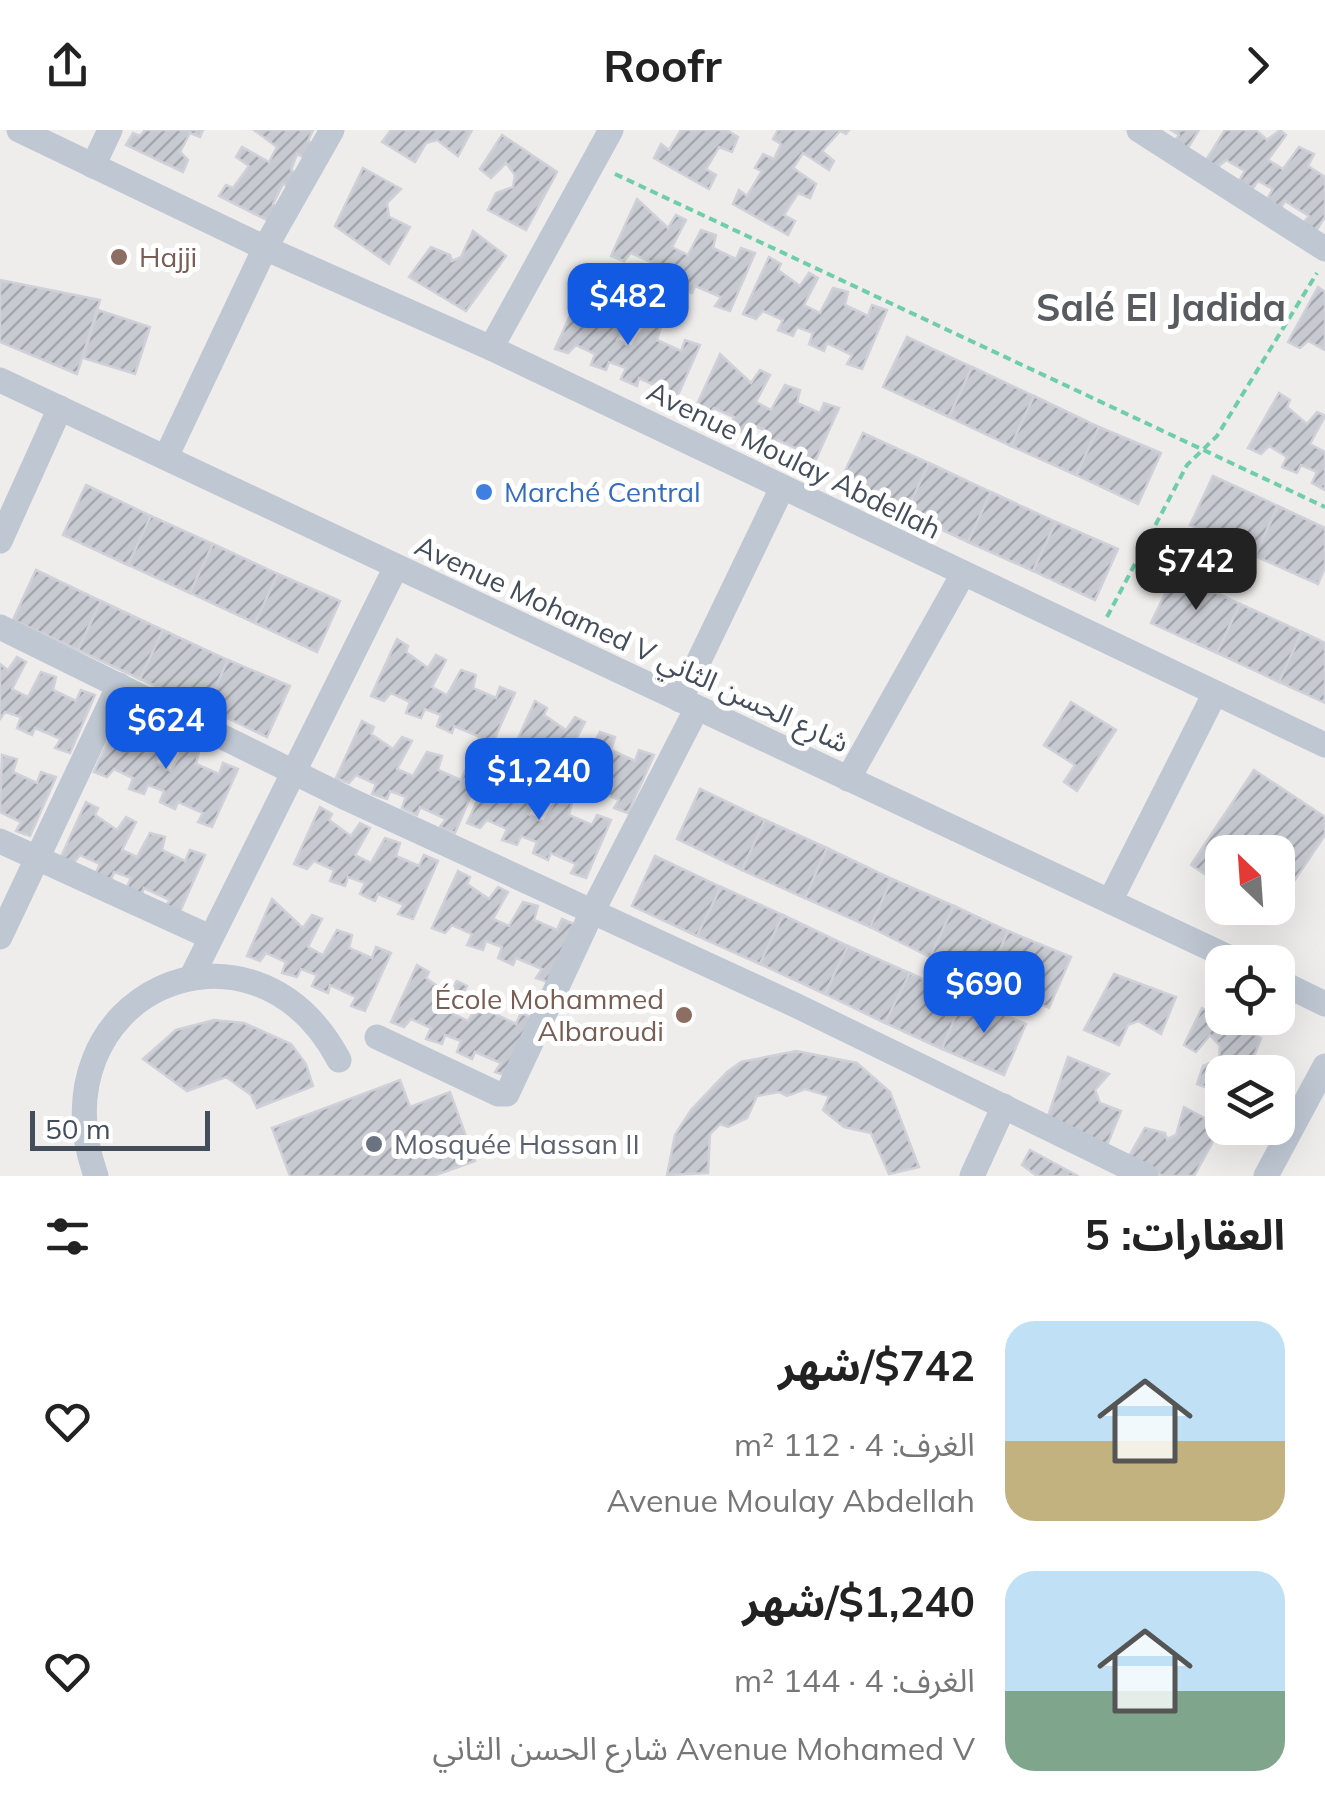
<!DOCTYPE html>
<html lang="ar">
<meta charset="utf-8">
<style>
body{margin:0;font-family:Mulish,"Noto Sans Arabic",sans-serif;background:#f2f2f2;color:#222;direction:rtl;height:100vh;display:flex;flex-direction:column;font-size:38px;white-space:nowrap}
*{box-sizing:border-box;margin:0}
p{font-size:32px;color:#767676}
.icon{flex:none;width:55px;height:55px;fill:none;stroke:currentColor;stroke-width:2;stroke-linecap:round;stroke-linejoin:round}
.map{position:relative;height:1046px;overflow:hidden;direction:ltr}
.sheet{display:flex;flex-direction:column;background:#fff;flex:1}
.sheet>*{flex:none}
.needle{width:65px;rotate:335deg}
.tools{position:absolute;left:1205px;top:705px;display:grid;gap:20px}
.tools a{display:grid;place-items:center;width:90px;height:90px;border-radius:20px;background:#fff;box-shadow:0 10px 40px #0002;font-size:50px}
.scale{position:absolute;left:30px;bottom:25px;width:180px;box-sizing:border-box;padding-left:10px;border:5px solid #444d5a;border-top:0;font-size:28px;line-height:35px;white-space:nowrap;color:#444d5a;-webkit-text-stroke:8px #fff;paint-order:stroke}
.price{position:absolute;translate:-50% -85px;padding:0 22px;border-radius:20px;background:#125ae2;color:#fff;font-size:32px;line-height:65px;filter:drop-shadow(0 2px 5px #0008)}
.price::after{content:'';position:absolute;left:50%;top:60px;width:30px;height:22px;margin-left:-15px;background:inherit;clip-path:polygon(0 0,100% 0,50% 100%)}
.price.active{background:#222;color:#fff}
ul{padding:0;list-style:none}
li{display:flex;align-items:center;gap:30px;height:250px;padding:0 40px}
li span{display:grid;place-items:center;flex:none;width:280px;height:200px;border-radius:30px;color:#555}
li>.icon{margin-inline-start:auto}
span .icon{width:120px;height:120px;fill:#fffc;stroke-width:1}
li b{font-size:42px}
h2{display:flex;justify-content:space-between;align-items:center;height:120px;padding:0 40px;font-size:42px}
header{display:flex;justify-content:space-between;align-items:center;height:130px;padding:0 40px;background:#fff;font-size:45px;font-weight:700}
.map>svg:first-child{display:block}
.building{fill:url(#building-hatch);stroke:#d0d1d8;stroke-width:2.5}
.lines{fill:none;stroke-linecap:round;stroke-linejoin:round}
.path{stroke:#6ecea8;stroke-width:4;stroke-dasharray:8 5;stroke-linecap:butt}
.minor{stroke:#bec7d2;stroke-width:25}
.education-dot{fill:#8d6e63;stroke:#fff;stroke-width:4}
.shop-dot{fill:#3f7fe0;stroke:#fff;stroke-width:4}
.worship-dot{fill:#6b7280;stroke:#fff;stroke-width:4}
.labels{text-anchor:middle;stroke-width:10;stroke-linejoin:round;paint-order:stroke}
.education-label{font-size:28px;fill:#785e54;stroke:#fff;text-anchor:start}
.street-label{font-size:28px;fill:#444d5a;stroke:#fff}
.shop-label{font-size:28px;fill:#366cbe;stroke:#fff;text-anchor:start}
.worship-label{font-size:28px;fill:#5b616d;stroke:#fff;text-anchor:start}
.district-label{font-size:38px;font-weight:bold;fill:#585c61;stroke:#fff}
</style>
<header><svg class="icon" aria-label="forward" viewBox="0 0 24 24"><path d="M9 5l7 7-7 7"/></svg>Roofr<svg class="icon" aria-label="share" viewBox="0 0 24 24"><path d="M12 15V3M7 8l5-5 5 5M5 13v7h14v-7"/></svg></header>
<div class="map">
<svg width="1325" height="1046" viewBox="0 0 1325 1046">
<defs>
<pattern id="building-hatch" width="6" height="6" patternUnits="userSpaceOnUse" patternTransform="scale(2.5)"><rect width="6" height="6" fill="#c8cad2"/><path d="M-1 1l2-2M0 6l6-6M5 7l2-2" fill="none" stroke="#a4a6ad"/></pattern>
</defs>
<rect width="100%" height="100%" fill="#efecec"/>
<g class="building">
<polygon points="145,0 203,0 200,7 190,3 180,22 188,30 183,42 126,15 133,3 140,6"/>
<polygon points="254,0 313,0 308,11 315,14 308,29 297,24 291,40 299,44 293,59 283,54 273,74 281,81 275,94 219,66 226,55 233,58 249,36 236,27 242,17 269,32 277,17"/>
<polygon points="391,0 472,0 458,26 437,10 426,13 415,32 382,12"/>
<polygon points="681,0 727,0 738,7 732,22 719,17 706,39 716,45 709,59 654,28 661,14 669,20"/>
<polygon points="778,0 849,0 846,4 840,1 822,21 834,31 829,40 803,23 793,38 816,54 810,68 798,63 784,85 795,91 788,105 733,74 739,60 747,66 762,41 755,38 763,24 774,29 781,14 773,9"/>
<polygon points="1171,0 1199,0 1186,21 1173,13 1179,5"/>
<polygon points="1225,0 1256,0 1267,10 1280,0 1286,5 1268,30 1283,39 1299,17 1314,24 1308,36 1325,47 1325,87 1316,101 1302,94 1309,86 1285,71 1281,78 1267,69 1273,59 1258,51 1253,58 1239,51 1245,41 1226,30 1218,37 1206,30"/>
<polygon points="502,5 557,42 526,100 488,80 496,63 513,57 515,45 506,33 491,48 480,39"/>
<polygon points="363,38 401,59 387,73 389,87 410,97 389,134 335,96"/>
<polygon points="637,69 668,98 676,85 686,90 672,117 688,125 701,100 716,105 713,118 736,129 741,118 755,123 730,181 715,176 721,167 695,156 692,163 677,156 681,145 665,139 661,148 646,143 651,132 631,123 624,131 611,126"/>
<polygon points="473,101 506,126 466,181 409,147 431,117 450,125 452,131 461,127"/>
<polygon points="769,127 781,134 778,140 800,156 809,143 818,148 804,175 820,183 833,158 848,162 845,175 868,186 872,175 887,180 862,239 847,234 852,225 827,213 824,221 809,214 813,203 797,197 793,206 778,200 783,190 763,181 756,189 743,184"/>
<polygon points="0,150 100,170 77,244 0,212"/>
<polygon points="1318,157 1325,162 1325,220 1308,211 1300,218 1288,212"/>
<polygon points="581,161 593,168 590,175 612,190 621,177 631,182 617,210 632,217 646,193 661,197 657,210 681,221 685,210 700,215 674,274 660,268 665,260 639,248 637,256 621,249 626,238 609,232 606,240 591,235 595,224 576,215 568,223 555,219"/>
<polygon points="98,180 150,197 135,244 83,228"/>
<polygon points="907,207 972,237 949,287 883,257"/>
<polygon points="720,224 751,253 760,240 770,245 756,272 771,280 785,255 800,260 797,273 820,283 824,273 839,278 813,336 799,331 804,322 778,310 776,318 760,311 765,300 748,294 745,303 730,298 734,287 714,278 708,286 694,281"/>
<polygon points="972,237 1034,266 1011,316 949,287"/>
<polygon points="1279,263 1290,270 1287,277 1307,294 1317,282 1325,286 1310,314 1325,322 1325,360 1312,353 1317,342 1301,335 1297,343 1282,337 1287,327 1269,316 1261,324 1248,318"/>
<polygon points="1034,266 1099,297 1076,345 1011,316"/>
<polygon points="1099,297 1161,323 1138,374 1076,345"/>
<polygon points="863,303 929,333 906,383 840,352"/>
<polygon points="929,333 991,362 968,412 906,383"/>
<polygon points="1213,346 1278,376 1255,426 1190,395"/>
<polygon points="86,355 151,386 128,435 63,405"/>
<polygon points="991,362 1056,392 1033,441 968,412"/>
<polygon points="1278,376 1325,398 1325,438 1318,454 1255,426"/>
<polygon points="151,386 213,414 190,463 128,435"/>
<polygon points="1056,392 1118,419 1095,470 1033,441"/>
<polygon points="213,414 278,444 255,493 190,463"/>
<polygon points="36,440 101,471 78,520 13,490"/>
<polygon points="1175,443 1240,474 1217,523 1151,493"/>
<polygon points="278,444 340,471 317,522 255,493"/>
<polygon points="101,471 163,500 140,549 78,520"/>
<polygon points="1240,474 1302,502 1279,552 1217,523"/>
<polygon points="163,500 228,530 206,578 140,549"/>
<polygon points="1302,502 1325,513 1325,573 1279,552"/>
<polygon points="397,509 408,516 406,522 428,538 436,525 446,530 432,557 447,565 461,540 476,545 473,558 496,568 500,557 515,563 489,621 475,616 480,607 454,596 452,603 437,596 441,585 425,579 421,588 406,583 410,572 391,563 384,571 371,566"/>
<polygon points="17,527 26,532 12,559 28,567 41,542 56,547 53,560 76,571 81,560 95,565 70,623 55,618 61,609 35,598 32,605 17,598 21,587 5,582 0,589 0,534 8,540"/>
<polygon points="228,530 290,556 267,607 206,578"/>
<polygon points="535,571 547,578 544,585 566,600 575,587 585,592 571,619 586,627 600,602 615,607 611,620 635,631 639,620 654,625 628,683 614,678 619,670 593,658 591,665 575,658 579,648 563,642 560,650 545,645 549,634 529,625 522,633 509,628"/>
<polygon points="1071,572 1116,600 1077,661 1064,652 1075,635 1044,615"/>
<polygon points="120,585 151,614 159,601 169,606 155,633 171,641 184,616 199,621 196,634 219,644 223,633 238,639 212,697 198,692 203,683 178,672 175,679 160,672 164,661 148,655 144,664 129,659 133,648 114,639 107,647 94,642"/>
<polygon points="362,591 374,597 371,604 393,619 402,607 412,611 397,639 413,646 427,622 442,626 438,640 461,650 466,639 480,645 455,703 440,697 446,689 420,677 417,685 402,678 406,667 390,661 387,669 372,664 376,654 356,645 349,653 336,648"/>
<polygon points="2,625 17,629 13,642 37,653 41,642 56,647 30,706 16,701 21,692 0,682"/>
<polygon points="493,636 505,643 502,649 524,665 533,652 542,657 528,684 544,692 557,667 572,672 569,685 592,695 597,685 611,690 586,748 571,743 576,734 551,723 548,730 533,723 537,712 521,706 517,715 502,710 507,699 487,690 480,698 467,693"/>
<polygon points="1254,640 1325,687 1325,705 1278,775 1278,722 1222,722 1222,756 1191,735"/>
<polygon points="700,659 765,690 742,740 677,709"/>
<polygon points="86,672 98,678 95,685 117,700 126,687 136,692 122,720 137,727 150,703 165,707 162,720 185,731 190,720 205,725 179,784 164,778 170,770 144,758 141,766 126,759 131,748 114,742 111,750 95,745 100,734 80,725 73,734 60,729"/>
<polygon points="320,677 332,684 329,690 351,706 360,693 370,698 355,725 371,733 385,708 400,713 396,726 419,736 424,725 438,731 413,789 398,784 404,775 378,764 375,771 360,764 365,753 348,747 345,756 330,751 334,740 314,731 307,739 294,734"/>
<polygon points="765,690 827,718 805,768 742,740"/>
<polygon points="827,718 892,749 870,797 805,768"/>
<polygon points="655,726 721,757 697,806 632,776"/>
<polygon points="458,741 470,747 467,754 489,769 498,757 508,762 493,789 509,796 523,772 538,776 534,790 557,800 562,789 576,795 551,853 536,848 542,839 516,828 513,835 498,828 502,817 486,811 483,820 467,815 472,804 452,795 445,803 432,798"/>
<polygon points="892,749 954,776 930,827 870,797"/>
<polygon points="721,757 783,785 760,834 697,806"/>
<polygon points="272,769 303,798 312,785 322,789 308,817 323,825 337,800 352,805 349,818 372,828 376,817 391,823 365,881 351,876 356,867 330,855 328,863 312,856 317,845 301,839 297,847 282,843 286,832 266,823 260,831 247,826"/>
<polygon points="954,776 1008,801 986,852 930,827"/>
<polygon points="1242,778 1276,778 1265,793"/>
<polygon points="783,785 848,816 825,864 760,834"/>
<polygon points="1008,801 1071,827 1049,878 986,852"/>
<polygon points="848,816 910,843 885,893 825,864"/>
<polygon points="417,835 429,842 426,848 448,864 457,851 467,856 452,883 468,891 482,866 497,871 493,883 516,894 521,883 536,889 510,947 495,942 501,933 475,922 472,929 457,922 461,911 445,905 442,914 426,909 431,898 411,889 404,897 391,892"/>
<polygon points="910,843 963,868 942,919 885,893"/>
<polygon points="1114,844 1176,867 1161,904 1138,891 1128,895 1119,915 1084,900"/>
<polygon points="963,868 1026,894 1004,945 942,919"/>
<polygon points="1202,878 1261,908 1248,942 1222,942 1222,964 1197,954 1203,936 1219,929 1220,916 1210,905 1196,922 1184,915"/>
<polygon points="214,890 244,893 291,914 306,934 313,956 257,978 251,965 226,947 187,961 143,929 176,900"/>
<polygon points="796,921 857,933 890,962 919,1037 889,1044 871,1003 844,997 823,980 829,966 805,959 787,966 779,962 757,966 747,988 728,997 720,994 710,1004 708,1043 667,1045 675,1005 691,980 727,942 741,932"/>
<polygon points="1068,927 1109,944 1095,960 1100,973 1121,981 1105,1020 1047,989"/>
<polygon points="400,950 410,977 450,962 475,1031 433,1046 290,1046 272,998"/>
<polygon points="1184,977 1221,997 1194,1046 1163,1046 1127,1030 1145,998 1165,1003 1167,1009 1176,1005"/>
<polygon points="1030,1020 1078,1046 1037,1046 1022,1035"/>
</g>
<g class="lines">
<g class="path">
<polyline points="615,44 1325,377"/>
<polyline points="1107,487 1187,335 1217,306 1317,143"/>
</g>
<g class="minor">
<polyline points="19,0 265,118 491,218 1325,615"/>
<polyline points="1139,0 1325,119"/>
<polyline points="93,36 110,0"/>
<polyline points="491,218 611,0"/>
<polyline points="0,250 1239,832"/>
<polyline points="166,327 265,118 332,0"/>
<polyline points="0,411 60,278"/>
<polyline points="0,497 346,668 795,875 1146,1046"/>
<polyline points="680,570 782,358"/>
<polyline points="848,649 963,444"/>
<polyline points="0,711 210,807"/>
<polyline points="1110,771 1215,563"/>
<polyline points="0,807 119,555"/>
<polyline points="191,848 396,437"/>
<polyline points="1278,851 1325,874"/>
<polyline points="377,907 498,964 507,964 592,782 697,578"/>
<path d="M96,1046c-64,-181 155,-281 243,-116"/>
<polyline points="972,1046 1004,976"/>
<polyline points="1266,1046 1325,936"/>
</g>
</g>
<g class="education-dot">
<circle cx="119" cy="127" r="10"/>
<circle cx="684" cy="885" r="10"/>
</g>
<circle class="shop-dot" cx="484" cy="362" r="10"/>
<circle class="worship-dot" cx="374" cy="1014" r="10"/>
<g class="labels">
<g class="education-label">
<text x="139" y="137">Hajji</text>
<text x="664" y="879" text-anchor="end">École Mohammed<tspan x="664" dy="32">Albaroudi</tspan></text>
</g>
<g class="street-label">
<text transform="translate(794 330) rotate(26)" y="10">Avenue Moulay Abdellah</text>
<text transform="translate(632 514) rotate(25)" y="10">Avenue Mohamed V شارع الحسن الثاني</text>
</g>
<g class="shop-label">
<text x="504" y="372">Marché Central</text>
</g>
<g class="worship-label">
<text x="394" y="1024">Mosquée Hassan II</text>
</g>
<g class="district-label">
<text x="1161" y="191">Salé El Jadida</text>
</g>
</g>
</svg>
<div class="tools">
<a><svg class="needle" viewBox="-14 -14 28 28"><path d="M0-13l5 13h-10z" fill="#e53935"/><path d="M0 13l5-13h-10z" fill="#767676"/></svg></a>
<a><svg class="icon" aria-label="locate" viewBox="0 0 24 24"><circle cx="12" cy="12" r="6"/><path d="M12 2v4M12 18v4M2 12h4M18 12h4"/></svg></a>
<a><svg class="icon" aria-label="layers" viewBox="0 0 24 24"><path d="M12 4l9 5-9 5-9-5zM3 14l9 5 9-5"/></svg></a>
</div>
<div class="scale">50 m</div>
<b class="price" style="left:628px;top:218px">$482</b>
<b class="price active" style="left:1196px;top:483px">$742</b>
<b class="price" style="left:166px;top:642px">$624</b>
<b class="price" style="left:539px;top:693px">$1,240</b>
<b class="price" style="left:984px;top:906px">$690</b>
</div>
<section class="sheet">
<h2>العقارات: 5<svg class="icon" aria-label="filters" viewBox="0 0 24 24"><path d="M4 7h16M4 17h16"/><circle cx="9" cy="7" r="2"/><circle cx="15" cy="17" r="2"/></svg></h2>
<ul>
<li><span style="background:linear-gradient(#bfe0f5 60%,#c2b280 0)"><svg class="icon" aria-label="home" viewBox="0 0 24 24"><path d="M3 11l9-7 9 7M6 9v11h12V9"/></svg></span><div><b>$742/شهر</b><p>الغرف: 4 · 112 m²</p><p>Avenue Moulay Abdellah</p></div><svg class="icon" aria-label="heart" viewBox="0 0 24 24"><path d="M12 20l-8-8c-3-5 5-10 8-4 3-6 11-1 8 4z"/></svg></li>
<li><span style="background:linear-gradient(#bfe0f5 60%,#7fa58c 0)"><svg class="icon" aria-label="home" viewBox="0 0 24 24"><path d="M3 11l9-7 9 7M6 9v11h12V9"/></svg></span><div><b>$1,240/شهر</b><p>الغرف: 4 · 144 m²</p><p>Avenue Mohamed V شارع الحسن الثاني</p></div><svg class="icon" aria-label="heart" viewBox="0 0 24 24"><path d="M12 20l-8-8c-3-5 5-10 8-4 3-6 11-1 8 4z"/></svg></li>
</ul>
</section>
